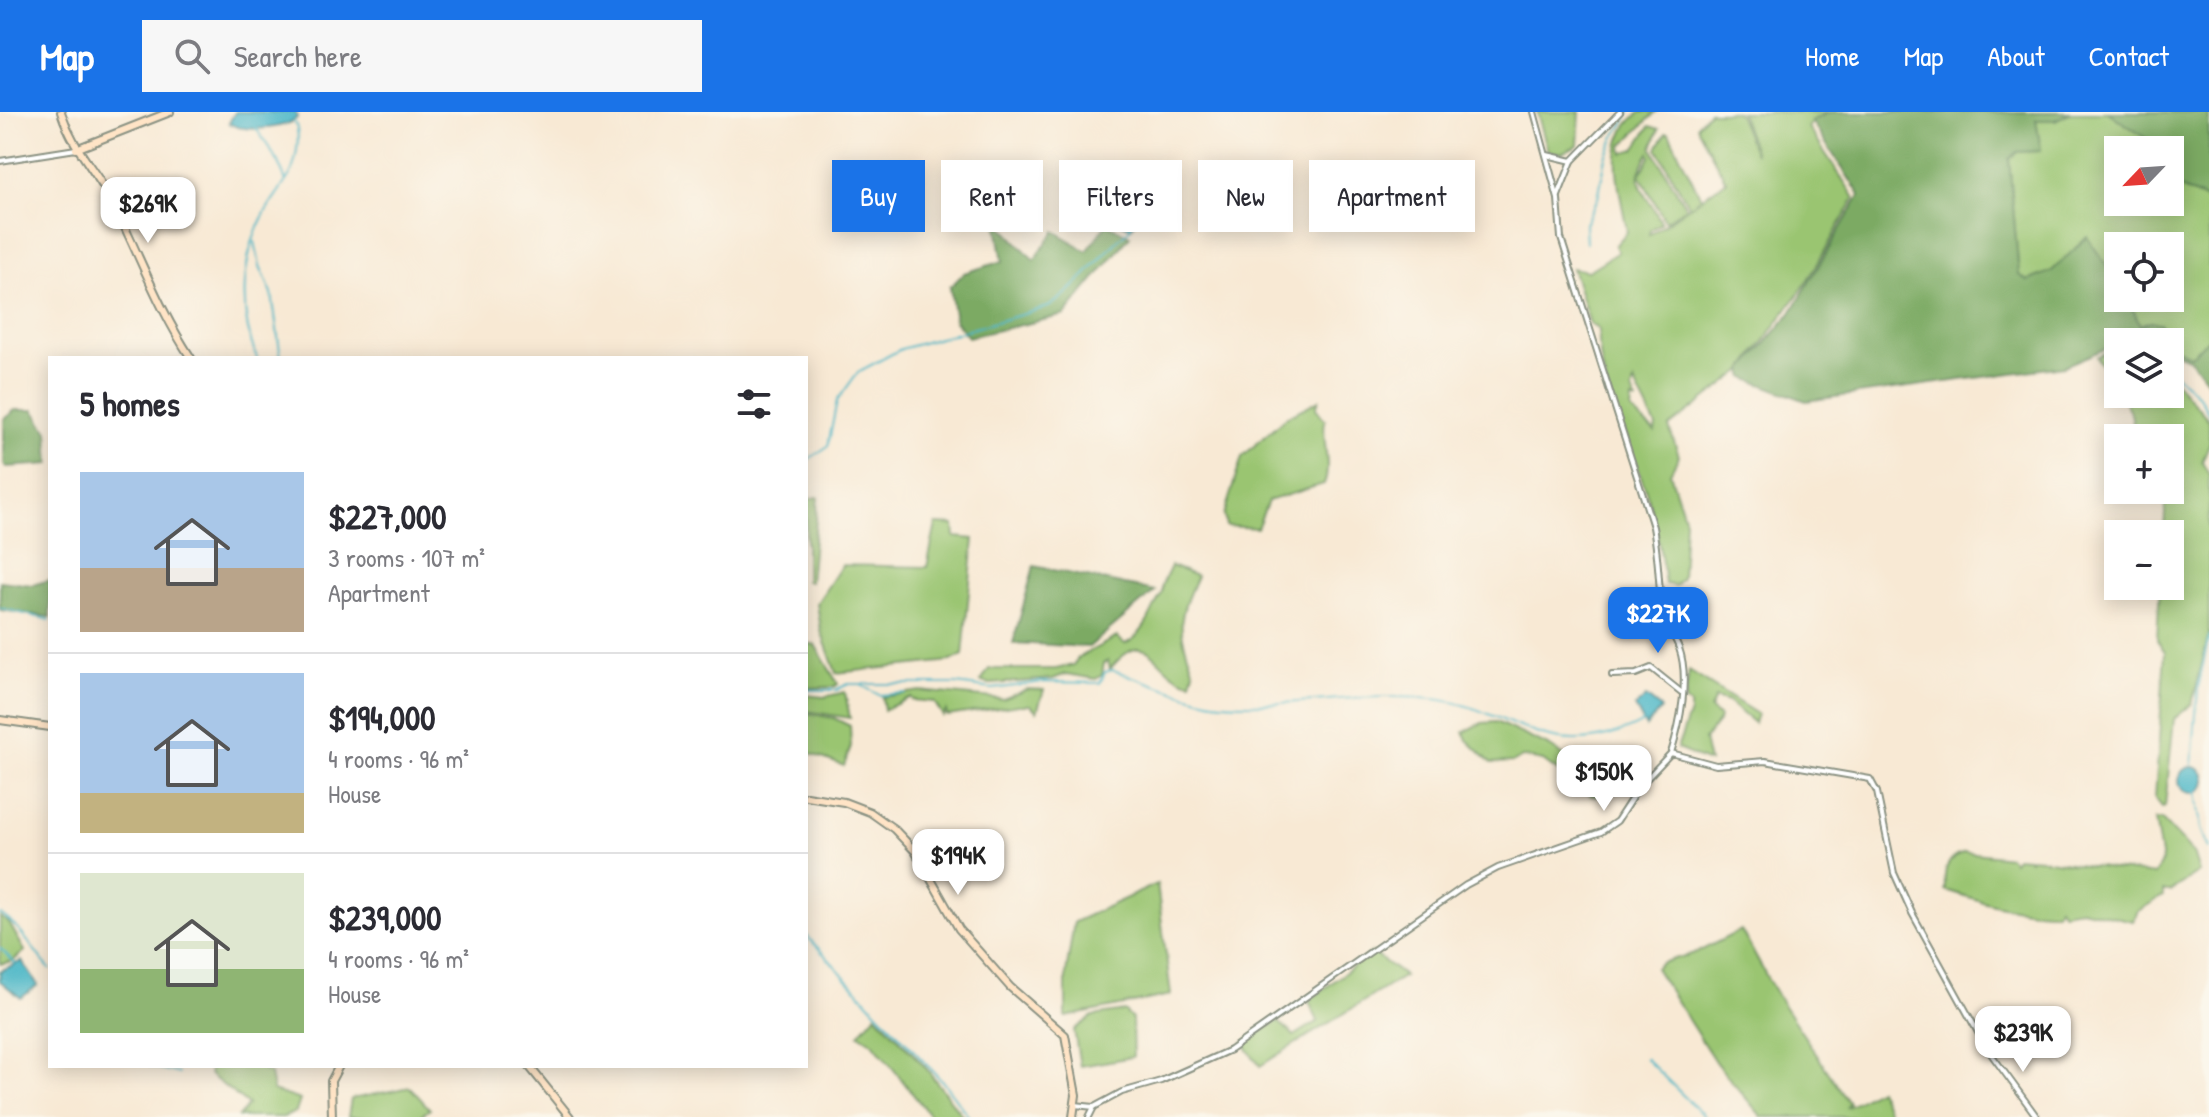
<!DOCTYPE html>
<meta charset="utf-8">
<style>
body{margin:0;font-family:"Patrick Hand",sans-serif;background:#f7f7f7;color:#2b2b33;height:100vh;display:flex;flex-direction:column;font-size:30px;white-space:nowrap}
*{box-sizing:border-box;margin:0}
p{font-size:26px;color:#7c7c81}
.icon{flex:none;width:44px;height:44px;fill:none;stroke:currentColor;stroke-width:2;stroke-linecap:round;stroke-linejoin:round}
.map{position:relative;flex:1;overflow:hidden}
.drawer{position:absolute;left:48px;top:244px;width:760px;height:712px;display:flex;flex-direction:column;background:#fff;border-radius:0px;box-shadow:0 4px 20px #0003}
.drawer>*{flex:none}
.banner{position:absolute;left:832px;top:48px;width:760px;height:72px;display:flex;gap:16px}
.needle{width:52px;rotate:245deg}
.controls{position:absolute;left:2104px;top:24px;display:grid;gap:16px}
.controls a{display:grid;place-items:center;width:80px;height:80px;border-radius:0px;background:#fff;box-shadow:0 4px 20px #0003;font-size:40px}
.price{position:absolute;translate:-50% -68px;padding:0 18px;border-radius:16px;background:#fff;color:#222;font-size:26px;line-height:52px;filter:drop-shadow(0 2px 4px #0008)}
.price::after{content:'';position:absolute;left:50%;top:48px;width:24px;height:18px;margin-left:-12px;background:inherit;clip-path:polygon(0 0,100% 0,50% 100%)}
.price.current{background:#1a73e8;color:#fff}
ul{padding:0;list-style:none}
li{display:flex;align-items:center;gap:24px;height:200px;padding:0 32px}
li+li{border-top:2px solid #e1e1e2}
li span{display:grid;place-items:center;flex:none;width:224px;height:160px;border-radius:0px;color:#555}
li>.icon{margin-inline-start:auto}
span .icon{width:96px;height:96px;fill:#fffc;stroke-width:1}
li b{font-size:34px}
h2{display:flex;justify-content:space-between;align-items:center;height:96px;padding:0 32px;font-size:34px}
.chip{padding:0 28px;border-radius:0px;background:#fff;box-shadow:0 4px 20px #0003;font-size:28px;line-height:72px}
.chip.current{background:#1a73e8;color:#fff}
header{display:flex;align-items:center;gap:48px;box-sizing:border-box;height:112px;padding:0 40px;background:#1a73e8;color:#fff}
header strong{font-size:38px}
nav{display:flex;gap:44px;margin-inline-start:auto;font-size:28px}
.search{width:560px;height:72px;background:#f7f7f7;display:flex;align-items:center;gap:20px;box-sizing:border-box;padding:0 28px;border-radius:0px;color:#7c7c81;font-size:30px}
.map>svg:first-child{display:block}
.green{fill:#9ac571;stroke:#5c8152;stroke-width:2;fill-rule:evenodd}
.forest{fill:#7baa63;stroke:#4d744c;stroke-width:2}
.water{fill:#4ab6c6;stroke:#347a7d;stroke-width:2}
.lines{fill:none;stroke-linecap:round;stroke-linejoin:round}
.stream{stroke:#4ab6c6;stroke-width:2}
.street-casing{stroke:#8c9384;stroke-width:8}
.secondary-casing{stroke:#8c9384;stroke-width:10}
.street{stroke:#fff;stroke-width:4}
.secondary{stroke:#ffe4c6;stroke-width:6}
</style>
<header>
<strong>Map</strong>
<div class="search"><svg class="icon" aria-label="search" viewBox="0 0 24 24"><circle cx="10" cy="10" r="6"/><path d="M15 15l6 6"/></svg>Search here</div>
<nav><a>Home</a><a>Map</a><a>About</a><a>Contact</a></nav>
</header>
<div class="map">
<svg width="2209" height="1005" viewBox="0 0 2209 1005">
<rect width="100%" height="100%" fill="#fbf7ec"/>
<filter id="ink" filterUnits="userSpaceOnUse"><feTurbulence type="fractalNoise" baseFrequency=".0125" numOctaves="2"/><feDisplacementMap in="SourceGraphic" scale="16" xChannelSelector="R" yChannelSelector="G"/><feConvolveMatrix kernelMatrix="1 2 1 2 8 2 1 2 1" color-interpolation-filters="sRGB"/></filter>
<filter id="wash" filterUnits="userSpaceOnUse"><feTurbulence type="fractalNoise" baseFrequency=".006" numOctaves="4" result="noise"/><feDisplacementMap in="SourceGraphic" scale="32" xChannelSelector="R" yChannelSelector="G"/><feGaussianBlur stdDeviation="1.8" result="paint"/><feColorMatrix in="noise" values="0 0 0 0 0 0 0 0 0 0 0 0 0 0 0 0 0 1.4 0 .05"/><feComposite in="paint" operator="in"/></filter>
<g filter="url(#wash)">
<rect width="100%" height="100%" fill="#f8e9d4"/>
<g class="green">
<polygon points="1537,0 1580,0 1578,33 1561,41 1548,39"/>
<path d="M1641,0h15l-34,34 1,7 12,-4 15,-23 9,3 -7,19 34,60 -21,13 -25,-46 10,-18 -1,-4c-22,34 -1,38 12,70l-11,7 -1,5 77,-54 -28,-52 -1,-4 12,-13h28l18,42 -15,-42h88l-12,6 -8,9 47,71 -48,84 -64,88 -74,57 10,29 -9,17 15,47 -3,58 -7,8 -10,-2c-4,-32 -10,-65 -20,-96 -16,-50 -49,-105 -46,-158l-9,-6 -18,-56 16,3 30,-19 -3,-6 12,-14c-6,-41 -26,-93 14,-120zM1634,270l22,44 -1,6 -24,-21 1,-12 4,2 -4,-10z"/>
<polygon points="2071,0 2108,0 2163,38 2118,38 2118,90 2170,90 2170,43 2178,56 2176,74 2209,89 2209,227 2190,244 2166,230 2162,214 2146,210 2140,213 2127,186 2170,186 2170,134 2118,134 2118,170 2087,126 2052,159 2028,169 2019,163 2009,47 2017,40 2041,39 2036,8 2055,8"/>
<polygon points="1666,21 1669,21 1701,86 1689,95 1657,36"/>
<polygon points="2116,235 2118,279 2097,245"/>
<polygon points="2170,264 2209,308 2209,332 2202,350 2209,363 2209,523 2192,592 2174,607 2165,694 2162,695 2155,686 2165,540 2157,528 2160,474 2170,474 2170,422 2164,422 2166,380 2153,378 2170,378 2170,326 2136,326 2131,301 2120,282 2170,282"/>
<path d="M1319,288l-3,8 9,12c-4,21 7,44 -1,64l-56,17 -11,27 -31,-2 -2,-11 18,-58 44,-40z"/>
<polygon points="818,385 810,470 806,469 806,387"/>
<polygon points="936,412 954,413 955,425 974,427 963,543 951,549 836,561 821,519 817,491 842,453 927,455"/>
<path d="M1171,454l26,10c-21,46 -19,50 -3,96l-3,10c-36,-6 -40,-63 -81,-13l-2,-8 -4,2 -2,12 -6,4 -30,-5 -13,5 -62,5 -10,-2 8,-13h67l17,-4 6,-8 38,-20 8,7c22,-10 27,-36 37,-51v-8z"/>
<polygon points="806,531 815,533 838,572 834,575 806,576"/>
<polygon points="1689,559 1757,602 1754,611 1728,590 1715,586 1710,598 1720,605 1719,609 1704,628 1709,650 1677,637 1690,600 1690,593 1685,590"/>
<polygon points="1028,577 1044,578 1037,599 1030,593 1018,593 947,604 946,599 943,604 934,590 912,588 911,585 884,598 882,585 920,579 1003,587"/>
<polygon points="845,580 850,606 806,599 806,583 824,585"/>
<polygon points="806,601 834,606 850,614 851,634 844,654 806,640"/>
<path d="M1496,610l54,25 23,15 25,-2c8,12 14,24 1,36h-8l-48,-35 -21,-4 -8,5 -23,1 -24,-23 -3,-8 18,-9z"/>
<path d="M2155,708h7l31,33 6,19 -29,19h-7v5l-25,15 -5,10 -52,-12 -19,3 -3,-6 -3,6c-38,0 -74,-10 -111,-22 -1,-19 -1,-30 20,-38l45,5 3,4 3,-4 12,1 1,3v-3l12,1 113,16 8,-14z"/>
<polygon points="1157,772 1171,883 1066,905 1066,862 1074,810"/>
<polygon points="0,805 9,811 25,839 13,849 0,852"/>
<polygon points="1741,818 1778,885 1849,991 1846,996 1878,977 1891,1005 1762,1005 1716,951 1655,856 1661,851 1698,840"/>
<polygon points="1372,840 1404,864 1260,954 1243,931 1278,909 1294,924 1318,909 1309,890 1312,886"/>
<polygon points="1124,899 1132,907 1133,945 1080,954 1074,918 1093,904"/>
<polygon points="876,902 926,956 963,1005 931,1005 873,931 859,922"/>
<polygon points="211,954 256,954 270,962 273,979 300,988 296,1000 283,1005 238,1005 248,993 209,962"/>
<polygon points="410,975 430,997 418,1005 348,1005 351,987"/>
</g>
<g class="forest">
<polygon points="1830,0 2071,0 2055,8 2036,8 2041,39 2017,40 2009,47 2019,163 2028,169 2052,159 2087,125 2118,170 2118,186 2127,186 2140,213 2151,209 2160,211 2166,230 2153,230 2140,222 2064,254 1806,289 1745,266 1743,258 1791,201 1860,83 1811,9"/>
<polygon points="2108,0 2209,0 2209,89 2176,74 2178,56 2170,38 2163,38"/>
<polygon points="996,108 1034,148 1055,119 1087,139 1107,112 1130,124 1065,203 968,225 955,209 950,175 964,161 1003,149"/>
<polygon points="2209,227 2209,272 2190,247 2170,238 2170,234 2190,243"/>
<polygon points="15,298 34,298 48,319 50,352 6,355 4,352 4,307"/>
<polygon points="1034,454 1155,479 1089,535 1013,531"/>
<polygon points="50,468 50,505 0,498 0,469 32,473"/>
</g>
<g class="water">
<path d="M235,0h61l1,6c-13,11 -54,15 -68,5z"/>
<polygon points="1138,52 1144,52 1148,56 1143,99 1131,116 1112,107"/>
<polygon points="1646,585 1661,597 1646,615 1635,595"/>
<circle cx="2192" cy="668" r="13"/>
<polygon points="22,849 38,873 21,886 0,869 0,859"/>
</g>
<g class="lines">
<g class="stream">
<path d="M256,16l21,32 9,21c-7,11 -15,21 -21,32 -24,43 -27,100 -8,145"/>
<path d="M286,69c10,-12 16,-47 8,-60"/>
<polyline points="255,130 260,154 272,182 281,246"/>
<polyline points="1586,131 1585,112 1598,86 1606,45 1615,24 1631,0"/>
<polyline points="2158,225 2158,230"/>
<polyline points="2170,257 2199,284 2209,302"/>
<path d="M806,349l22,-15 9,-45 21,-29 43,-23 147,-42c26,-14 57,-57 83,-79"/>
<polyline points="0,496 50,508"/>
<polyline points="861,573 879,583 905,581"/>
<path d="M806,578h30l12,-6h108l37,5 50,-7 57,1 5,-11 7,-2c31,9 81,31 111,33 72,5 145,-13 218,-3 47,6 86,39 132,40 21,1 52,-7 70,-18"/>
<polyline points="2192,653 2198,577 2209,524"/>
<polyline points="2196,679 2201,717 2209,737"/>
<path d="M0,802c21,13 33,37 50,55"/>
<polyline points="806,823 943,970 969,1005"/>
<polyline points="0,836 15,851"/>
<polyline points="1645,946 1705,1005"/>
<polyline points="149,954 179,962"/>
</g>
</g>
</g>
<g filter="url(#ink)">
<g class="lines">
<defs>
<g id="street">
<path d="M1534,0l24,87 3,39 92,289c5,27 6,53 8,81 2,15 13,26 18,40 11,30 1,76 -8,105"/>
<polyline points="1547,43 1572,49"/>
<polyline points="0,49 76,37"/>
<polyline points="1558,84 1572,49 1620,0"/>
<polyline points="1612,563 1636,562 1651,556 1681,580"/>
<polyline points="1075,993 1094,995"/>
<polyline points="1089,1005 1094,995 1122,980 1161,969 1230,938 1466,773 1498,756 1601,720 1617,709 1639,675 1671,641 1716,653 1765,649 1870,667 1877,680 1894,761 1912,801 1986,935 2037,1005"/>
</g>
<g id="secondary">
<path d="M61,0c13,39 34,57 52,91 27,53 45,105 78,155"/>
<polyline points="76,37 170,0"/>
<polyline points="0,608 50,615"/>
<polyline points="806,684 844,690 870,700 894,717 915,739 959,817 1010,875 1065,923 1076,983 1073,1005"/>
<polyline points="529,954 570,1005"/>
<polyline points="332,1005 331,969 339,954"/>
</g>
</defs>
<use href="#street" class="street-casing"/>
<use href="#secondary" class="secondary-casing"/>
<use href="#street" class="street"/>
<use href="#secondary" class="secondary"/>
</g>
</g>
</svg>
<div class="controls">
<a><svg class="needle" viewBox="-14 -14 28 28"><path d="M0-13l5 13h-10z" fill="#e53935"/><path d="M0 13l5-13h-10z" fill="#7c7c81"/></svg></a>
<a><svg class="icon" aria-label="locate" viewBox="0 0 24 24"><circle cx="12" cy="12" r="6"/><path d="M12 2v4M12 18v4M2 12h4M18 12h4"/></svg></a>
<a><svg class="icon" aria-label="layers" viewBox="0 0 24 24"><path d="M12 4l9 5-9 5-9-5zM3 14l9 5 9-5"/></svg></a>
<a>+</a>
<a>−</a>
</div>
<b class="price" style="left:148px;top:133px">$269K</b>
<b class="price current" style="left:1658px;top:543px">$227K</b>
<b class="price" style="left:1604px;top:701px">$150K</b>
<b class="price" style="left:958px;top:785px">$194K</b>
<b class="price" style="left:2023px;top:962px">$239K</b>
<div class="banner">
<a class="chip current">Buy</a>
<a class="chip">Rent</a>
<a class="chip">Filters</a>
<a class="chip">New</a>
<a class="chip">Apartment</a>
</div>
<section class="drawer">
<h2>5 homes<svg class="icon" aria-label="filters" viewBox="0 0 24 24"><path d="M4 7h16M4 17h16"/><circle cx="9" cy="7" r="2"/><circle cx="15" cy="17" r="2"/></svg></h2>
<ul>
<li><span style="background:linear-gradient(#a9c7e8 60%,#b9a48a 0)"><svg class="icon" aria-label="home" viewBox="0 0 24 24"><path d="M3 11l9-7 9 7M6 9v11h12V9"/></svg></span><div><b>$227,000</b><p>3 rooms · 107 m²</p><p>Apartment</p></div></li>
<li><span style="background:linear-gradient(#a9c7e8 75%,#c2b280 0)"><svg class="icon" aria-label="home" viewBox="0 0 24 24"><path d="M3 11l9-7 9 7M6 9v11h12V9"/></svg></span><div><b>$194,000</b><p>4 rooms · 96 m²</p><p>House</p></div></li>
<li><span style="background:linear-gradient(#dfe7d0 60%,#8fb573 0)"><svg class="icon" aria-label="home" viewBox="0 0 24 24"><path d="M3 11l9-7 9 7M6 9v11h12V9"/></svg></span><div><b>$239,000</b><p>4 rooms · 96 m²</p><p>House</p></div></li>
</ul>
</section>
</div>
